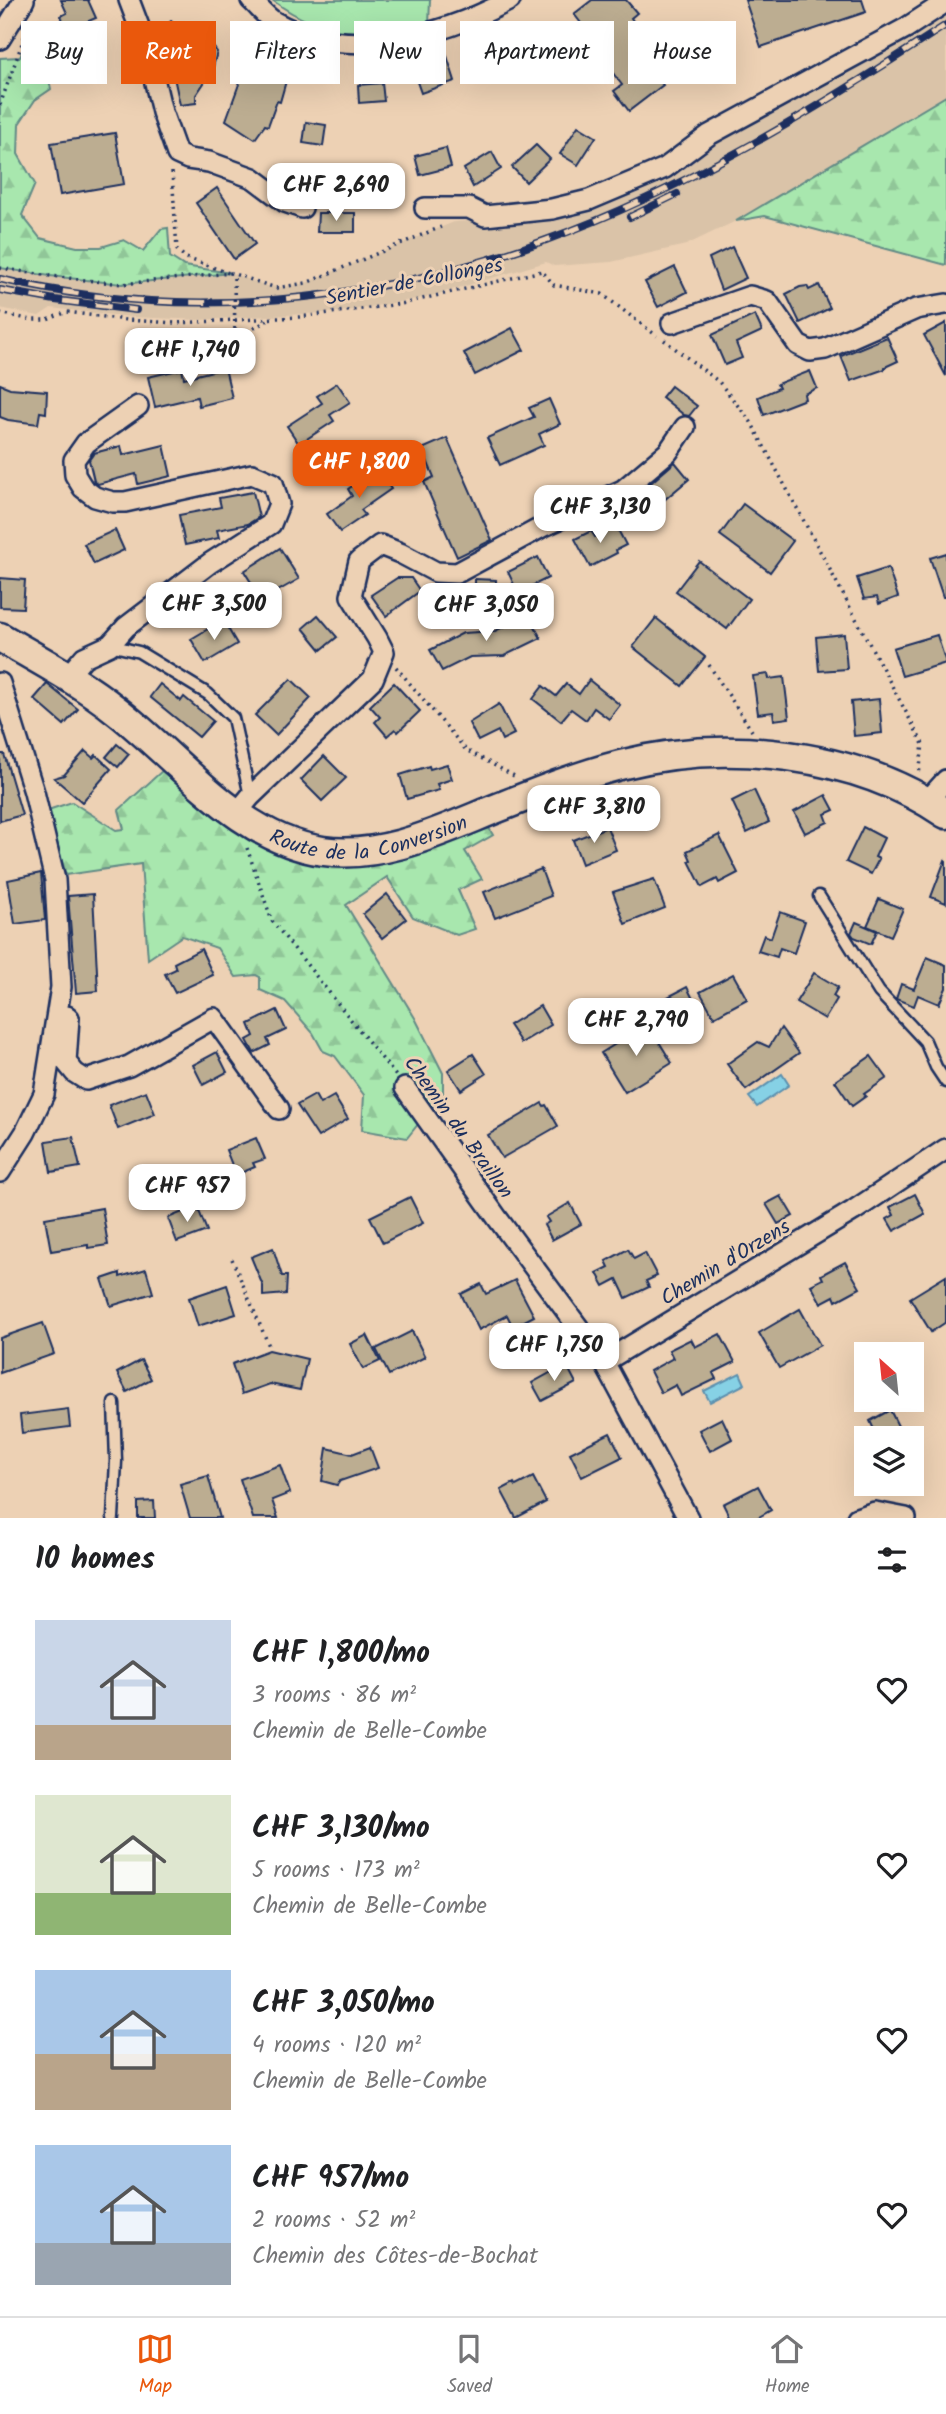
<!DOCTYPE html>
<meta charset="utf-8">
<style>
body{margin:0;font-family:Kalam,sans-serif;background:#f2f2f2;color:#202124;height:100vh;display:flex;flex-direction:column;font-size:26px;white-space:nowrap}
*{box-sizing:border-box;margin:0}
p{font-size:23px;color:#757577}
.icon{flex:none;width:38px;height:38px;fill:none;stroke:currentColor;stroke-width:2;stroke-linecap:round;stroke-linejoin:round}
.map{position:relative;height:1518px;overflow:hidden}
.sheet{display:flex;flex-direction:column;background:#fff;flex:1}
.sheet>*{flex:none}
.hud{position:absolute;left:21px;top:21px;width:905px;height:63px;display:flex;gap:14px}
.needle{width:46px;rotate:333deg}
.tools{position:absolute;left:854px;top:1342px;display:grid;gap:14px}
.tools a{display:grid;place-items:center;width:70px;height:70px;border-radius:0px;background:#fff;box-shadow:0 7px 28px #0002;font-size:35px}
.price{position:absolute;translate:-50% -60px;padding:0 16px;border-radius:14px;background:#fff;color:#222;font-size:23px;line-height:46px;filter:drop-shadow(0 2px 4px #0008)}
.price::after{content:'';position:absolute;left:50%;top:42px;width:21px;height:16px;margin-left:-10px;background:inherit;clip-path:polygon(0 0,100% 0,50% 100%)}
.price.active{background:#ea580c;color:#fff}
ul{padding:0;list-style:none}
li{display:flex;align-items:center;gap:21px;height:175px;padding:0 35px}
li span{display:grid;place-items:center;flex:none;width:196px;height:140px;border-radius:0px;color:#555}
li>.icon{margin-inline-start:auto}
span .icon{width:84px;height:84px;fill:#fffc;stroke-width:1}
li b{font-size:30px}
h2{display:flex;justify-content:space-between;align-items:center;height:84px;padding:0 35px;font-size:30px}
.chip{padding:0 24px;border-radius:0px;background:#fff;box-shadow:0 7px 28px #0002;font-size:24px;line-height:63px}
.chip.active{background:#ea580c;color:#fff}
.dock{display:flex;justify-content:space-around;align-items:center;height:98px;border-top:2px solid #e0e0e0;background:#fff;font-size:19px;color:#757577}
.dock a{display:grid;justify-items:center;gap:4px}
.dock .active{color:#ea580c}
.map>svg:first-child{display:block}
.built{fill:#dac3a8}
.forest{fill:url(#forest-firs);stroke:#628b86;stroke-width:2}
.park{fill:#a8e7ae;stroke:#628b86;stroke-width:2}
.water{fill:#86d1e5;stroke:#5b90af;stroke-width:2}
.building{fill:#bcad91;stroke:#1b2f5e;stroke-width:2}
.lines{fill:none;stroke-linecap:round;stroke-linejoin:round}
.lane-casing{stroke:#1b2f5e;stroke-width:15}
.street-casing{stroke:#1b2f5e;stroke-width:24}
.secondary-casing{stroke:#1b2f5e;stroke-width:33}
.path{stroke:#1b2f5e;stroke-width:3.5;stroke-dasharray:2 5;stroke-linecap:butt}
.lane{stroke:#edd1b4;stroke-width:10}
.street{stroke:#edd1b4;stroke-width:19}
.secondary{stroke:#edd1b4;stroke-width:28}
.rail-casing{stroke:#1b2f5e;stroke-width:8}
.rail{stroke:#edd1b4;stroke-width:5;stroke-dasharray:16;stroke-linecap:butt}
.path-bridge{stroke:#1b2f5e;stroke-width:3.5;stroke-dasharray:2 5;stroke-linecap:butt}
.labels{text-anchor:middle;stroke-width:6;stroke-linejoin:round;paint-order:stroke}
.street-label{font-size:21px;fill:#1b2f5e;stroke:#edd1b4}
</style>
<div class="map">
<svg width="946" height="1518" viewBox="0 0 946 1518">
<defs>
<pattern id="forest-firs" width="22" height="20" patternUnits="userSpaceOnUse" patternTransform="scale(1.75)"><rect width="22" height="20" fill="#a8e7ae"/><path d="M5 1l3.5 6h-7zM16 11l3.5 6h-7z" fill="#90c698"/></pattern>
</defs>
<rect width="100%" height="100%" fill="#edd1b4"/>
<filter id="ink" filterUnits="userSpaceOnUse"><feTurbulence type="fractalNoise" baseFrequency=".0143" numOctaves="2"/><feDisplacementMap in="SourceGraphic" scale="14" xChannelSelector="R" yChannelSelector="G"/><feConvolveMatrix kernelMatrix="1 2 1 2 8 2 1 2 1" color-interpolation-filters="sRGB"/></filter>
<g filter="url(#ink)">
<polygon class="built" points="946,2 946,96 736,221 686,245 611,262 554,266 546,262 428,297 340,312 200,320 131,317 51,308 39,316 0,308 0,268 50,276 122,284 231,273 267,286 284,287 306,283 454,222 467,221 490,226 589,208"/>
<g class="forest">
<polygon points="40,37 51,89 35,100 19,124 18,154 35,184 22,215 40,238 77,247 101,247 124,240 143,251 161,229 168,228 170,257 184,266 231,273 122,284 50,276 0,268 0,58 20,57 28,40"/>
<polygon points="946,96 946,265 765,216 736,221"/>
<polygon points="163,770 215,815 259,841 294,856 488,826 493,835 465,851 482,879 458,890 475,929 457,935 413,917 387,877 346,905 415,1018 443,1073 443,1093 407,1138 362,1130 364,1095 335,1056 323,1051 313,1033 285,1001 260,990 260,977 256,975 236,977 217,948 182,936 148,959 141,864 66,875 48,810 72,802 116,830 124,829 119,810"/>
</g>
<path class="park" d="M272,0h158l-1,25c-61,15 -104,14 -157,-25z"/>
<g class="water">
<polygon points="782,1074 789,1085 757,1107 749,1097"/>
<polygon points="740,1373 745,1384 710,1402 704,1391"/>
</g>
<g class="building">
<polygon points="61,0 88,0 96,18 67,30 61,16 67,13"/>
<polygon points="592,0 626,0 637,13 631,18 641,32 637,35 648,49 643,53 652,64 649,67 663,85 629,111 614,91 622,85 583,34 587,31 574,14"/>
<polygon points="745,0 862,0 866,12 761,47"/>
<polygon points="171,21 176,26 193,27 195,41 211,44 217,52 212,71 196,95 196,103 180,105 172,68 169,67 173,48 159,31"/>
<polygon points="494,23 497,30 504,28 511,51 482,60 477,47 469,49 464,34"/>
<polygon points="288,52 305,60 297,78 288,74 280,102 277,101 268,126 265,125 255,139 226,120 247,62 252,60 280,70"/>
<polygon points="446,53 455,81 421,93 411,65"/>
<polygon points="382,83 384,101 359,103 358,85"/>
<polygon points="306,122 326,125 323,146 303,143"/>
<polygon points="578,126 596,137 578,165 560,154"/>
<polygon points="115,133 124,184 60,195 51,143"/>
<polygon points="536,145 550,159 526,182 512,167"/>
<polygon points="446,148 451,167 420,175 415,156"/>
<polygon points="492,152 501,169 473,187 464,169"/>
<polygon points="217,188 255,244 234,259 196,203"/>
<polygon points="318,213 355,213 355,232 317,232"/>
<polygon points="732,247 746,278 721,290 709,258"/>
<polygon points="675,267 687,292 658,307 645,282"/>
<polygon points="819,285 830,308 800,323 786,294 800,287 807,286 809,290"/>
<polygon points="755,315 762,331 736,343 742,358 725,365 712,335"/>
<polygon points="946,323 946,376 924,335"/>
<polygon points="512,328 524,350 475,375 464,353"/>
<polygon points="887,337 898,361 885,367 885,369 851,381 841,356"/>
<polygon points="225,368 232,398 199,406 197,397 155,407 148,377 182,369 184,378"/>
<polygon points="810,371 817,388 804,394 805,399 764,415 758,397 779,388 777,384"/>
<polygon points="337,383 350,402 330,415 334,421 299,444 287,426 322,403 317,396"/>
<polygon points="0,384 10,388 47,391 46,413 40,412 38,424 8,420 0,417"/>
<polygon points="671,386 697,406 689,416 684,415 662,397"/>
<polygon points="549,399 560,424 539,434 544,445 500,465 487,438 534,417 529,408"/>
<polygon points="447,438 492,540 457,557 424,482 434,477 422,449"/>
<polygon points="164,445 171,476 138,484 136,474 98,484 94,481 89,460 94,453 121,446 123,455"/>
<polygon points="675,462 689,479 645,516 631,500"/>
<polygon points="377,469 391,489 361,510 365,515 340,532 327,514 352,496 348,489"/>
<polygon points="253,492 259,517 248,524 217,530 219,538 185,545 179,515 221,507 219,498"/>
<polygon points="743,504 793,541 770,572 720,535"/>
<polygon points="616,526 626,545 616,550 617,553 590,567 575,539 591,531 595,537"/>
<polygon points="115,530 124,550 94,564 84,544"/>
<polygon points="280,548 299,579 262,600 244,571"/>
<polygon points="946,553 946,597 943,597 930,558"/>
<polygon points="538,557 548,578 518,593 508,572"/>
<polygon points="699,561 749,599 727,629 676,591"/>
<polygon points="888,568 898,597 879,604 877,597 864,599 857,578"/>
<polygon points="0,578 25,580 23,608 0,607"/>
<polygon points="397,578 411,578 420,591 386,616 371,595"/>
<polygon points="475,579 496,580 496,600 475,599"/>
<polygon points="318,615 337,637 321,650 303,628"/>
<polygon points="528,615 541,638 504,656 470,657 442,671 430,650 463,633 495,631"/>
<polygon points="656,618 705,657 682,686 633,647"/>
<polygon points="223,620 237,644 205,663 191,639"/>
<polygon points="844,634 847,669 819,671 816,637"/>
<polygon points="937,635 946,663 902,676 893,648"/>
<polygon points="768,674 769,679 784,677 789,718 774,720 773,712 758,714 753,676"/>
<polygon points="291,679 311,698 276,735 255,715"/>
<polygon points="589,680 620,705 609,719 594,708 586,720 571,709 561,721 533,699 543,686 556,696 566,684 579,694"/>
<polygon points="394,683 420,711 398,732 395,729 387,736 375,722 380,717 370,706"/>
<polygon points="47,684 78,709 64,725 34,699"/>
<polygon points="160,684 181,701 184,697 213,721 199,737 150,697"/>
<polygon points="879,699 882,733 854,736 851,702"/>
<polygon points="499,704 514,734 502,740 498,731 478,741 469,723"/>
<polygon points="117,744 129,754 118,767 106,757"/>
<polygon points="85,751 93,758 96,755 111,769 82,802 54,778 64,775"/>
<polygon points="0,754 4,754 22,815 0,821"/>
<polygon points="324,756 346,778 322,801 301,780"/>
<polygon points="447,764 452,779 437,784 439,790 407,799 400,775 429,766 430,769"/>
<polygon points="754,790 769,822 747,833 732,801"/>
<polygon points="826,795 834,810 825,814 828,822 805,833 794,812"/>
<polygon points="607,827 616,850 582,864 573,840"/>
<polygon points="863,827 884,838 875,857 879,859 871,874 846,862"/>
<polygon points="719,835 738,873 719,883 717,879 702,887 689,861 691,860 687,851"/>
<polygon points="945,860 946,861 946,903 931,897"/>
<polygon points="541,869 551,896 495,918 484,892"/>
<polygon points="41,873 45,920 15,924 8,880"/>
<polygon points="654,879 665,908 625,924 613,892"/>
<polygon points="93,894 98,991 76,993 68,896"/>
<polygon points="387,894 406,919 382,938 363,914"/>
<polygon points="879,899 903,909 891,936 867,926"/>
<polygon points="780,912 805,921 794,953 780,948 777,957 758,951 764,935 771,938"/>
<polygon points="856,922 877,931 871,944 854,937 851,933"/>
<polygon points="201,949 213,975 175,993 165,974 176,969 174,963"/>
<polygon points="927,957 946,965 946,988 939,1004 918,995 914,1006 896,999 901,984 914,989"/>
<polygon points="814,973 838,987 833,996 837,999 825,1019 796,1002"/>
<polygon points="733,974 747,999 714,1017 700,992"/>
<polygon points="687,987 695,1003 677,1013 668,997"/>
<polygon points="540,1006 551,1025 521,1043 509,1025"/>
<polygon points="277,1010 286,1030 267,1039 270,1045 254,1053 247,1040 254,1036 249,1024"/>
<polygon points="648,1024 672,1063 625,1092 601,1053"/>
<polygon points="781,1028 799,1053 746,1090 727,1064 758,1042 769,1047"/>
<polygon points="217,1052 227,1072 203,1085 193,1065"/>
<polygon points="473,1054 486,1074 461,1090 448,1070"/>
<polygon points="871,1056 887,1078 864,1094 866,1096 852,1106 835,1081"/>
<polygon points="146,1091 155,1114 118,1129 109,1105"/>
<polygon points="315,1095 320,1104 334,1096 348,1119 318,1137 297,1105"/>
<polygon points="542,1103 544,1106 546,1105 558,1126 502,1158 488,1135"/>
<polygon points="73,1137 80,1167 51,1172 46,1141"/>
<polygon points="256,1138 265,1159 253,1163 255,1167 236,1175 226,1150"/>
<polygon points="915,1194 925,1214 894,1231 887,1219 894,1215 890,1207"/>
<polygon points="781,1196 793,1216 778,1224 766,1204"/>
<polygon points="410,1197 423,1223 383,1243 370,1217"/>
<polygon points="570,1203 581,1224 552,1240 544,1225 549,1222 546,1217"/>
<polygon points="197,1206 207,1231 177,1242 168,1218"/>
<polygon points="102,1208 108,1245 88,1248 88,1245 51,1251 45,1218"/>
<polygon points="273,1248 282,1276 287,1276 286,1294 263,1296 263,1286 251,1257"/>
<polygon points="628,1249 634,1259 645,1253 657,1276 646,1281 649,1287 626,1298 617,1279 604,1286 597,1273 609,1267 606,1261"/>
<polygon points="845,1262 860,1288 836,1301 834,1296 821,1303 811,1285 823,1279 821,1275"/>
<polygon points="146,1269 153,1293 111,1306 102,1279 120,1273 120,1277"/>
<polygon points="946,1276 946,1322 931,1332 910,1298"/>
<polygon points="515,1280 534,1316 513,1327 507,1315 479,1330 461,1294 481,1284 486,1294"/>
<polygon points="227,1285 236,1314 198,1326 189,1298"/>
<polygon points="800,1309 820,1345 779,1368 759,1333"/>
<polygon points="43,1323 54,1354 0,1373 0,1338"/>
<polygon points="412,1331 425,1357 389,1375 376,1349"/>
<polygon points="720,1334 735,1362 713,1373 716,1379 681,1396 676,1385 661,1393 650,1371 673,1358 669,1350 691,1339 695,1347"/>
<polygon points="367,1335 380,1361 363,1369 350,1344"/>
<polygon points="269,1350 307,1359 300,1390 270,1384 242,1394 232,1364"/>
<polygon points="141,1360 151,1379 127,1392 117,1373"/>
<polygon points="566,1364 576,1383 542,1401 532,1383"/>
<polygon points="68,1409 70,1427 22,1433 20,1415"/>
<polygon points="890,1410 899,1428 878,1438 870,1421"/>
<polygon points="722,1418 732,1439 710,1451 699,1430"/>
<polygon points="610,1433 622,1457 582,1477 570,1453"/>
<polygon points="370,1447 378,1468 340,1481 337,1485 322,1481 327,1448 352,1454"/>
<polygon points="280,1465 290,1493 272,1500 278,1518 253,1518 240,1479"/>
<polygon points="208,1476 220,1518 190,1518 180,1484"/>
<polygon points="533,1477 546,1502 516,1518 501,1490 514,1483 516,1486"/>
<polygon points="758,1486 771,1510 757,1518 730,1518 723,1504"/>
<polygon points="154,1501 155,1518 138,1518 138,1502"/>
</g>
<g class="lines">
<defs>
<g id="lane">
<polyline points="110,645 139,652 208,694 233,718 250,796"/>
<polyline points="819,896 879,992 925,1041 936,1067 946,1082"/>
<polyline points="113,1518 116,1461 114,1403"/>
</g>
<g id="street">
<polyline points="129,0 146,45 162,112 177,154 188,159 209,162 253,178 285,202 302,208"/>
<path d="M251,0c8,7 15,17 24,22 72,41 167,14 235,-22"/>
<polyline points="0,39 24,0"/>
<polyline points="425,208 469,208 485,216 552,209 589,200 665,168 709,135 906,28 946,2"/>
<polyline points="672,323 750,296 767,301 798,345 810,351 825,349 916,309 946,304"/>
<polyline points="67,677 84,657 110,645 126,627 210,563 271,524 279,504 273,483 252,474 125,502 113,502 95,497 83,488 75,475 74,460 86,443 138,406"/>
<polyline points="0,683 34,792 55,880 61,987 44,1094 25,1133 0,1172"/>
<polyline points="927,801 946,780"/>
<polyline points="236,814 250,797 373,679 384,652 377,638 351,596 359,561 380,545 400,553 436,572 457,573 544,526 623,490 668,452 685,427"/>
<polyline points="67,1016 69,1018 66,1062 75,1073 86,1080 129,1066 214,1018 279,1109"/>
<polyline points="405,1088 498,1219 604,1362"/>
<polyline points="688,1518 604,1362 853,1211 946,1149"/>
<polyline points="857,1518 875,1512 906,1518"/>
</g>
<g id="secondary">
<path id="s1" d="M0,637c39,23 81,45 116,73 65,50 122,129 207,141 63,9 125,-24 182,-46 38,-15 76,-30 115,-40 105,-27 236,-13 326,49"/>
</g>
</defs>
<use href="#lane" class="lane-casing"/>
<use href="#street" class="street-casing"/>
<use href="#secondary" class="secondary-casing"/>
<g class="path">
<polyline points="0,105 25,35"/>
<polyline points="172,172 177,250 186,258 229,273"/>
<polyline points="0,268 50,276 122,284 231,273 276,288 306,283 441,227"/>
<polyline points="0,313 32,320 47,320 67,312 126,320 176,323 299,317 401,304 542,271 554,285 602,294 657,336"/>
<polyline points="664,340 719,382 751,422 923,744 919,775"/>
<polyline points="163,370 224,355 234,346 235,339 270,319"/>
<polyline points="709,665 752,731"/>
<polyline points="396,667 466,750 516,777"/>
<polyline points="247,848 272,921 396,1076"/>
<polyline points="232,1259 269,1346"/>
</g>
<use href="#lane" class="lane"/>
<use href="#street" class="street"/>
<use href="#secondary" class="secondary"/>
<defs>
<g id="rail">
<polyline points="630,217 677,194"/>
<path d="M0,279c180,43 373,25 546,-39 142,-51 274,-133 400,-215"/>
<polyline points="0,290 55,300 136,310"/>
</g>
</defs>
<use href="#rail" class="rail-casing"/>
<use href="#rail" class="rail"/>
<polyline class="path-bridge" points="234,278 235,339"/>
</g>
</g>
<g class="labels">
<g class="street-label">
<text transform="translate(414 281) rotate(-11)" y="7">Sentier de Collonges</text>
<text dy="7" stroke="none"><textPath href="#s1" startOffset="438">Route de la Conversion</textPath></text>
<text transform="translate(459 1127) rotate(54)" y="7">Chemin du Braillon</text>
<text transform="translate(725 1262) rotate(-31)" y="7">Chemin d'Orzens</text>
</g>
</g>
</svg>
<div class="tools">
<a><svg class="needle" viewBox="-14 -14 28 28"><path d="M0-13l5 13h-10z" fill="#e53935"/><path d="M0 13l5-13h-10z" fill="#757577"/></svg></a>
<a><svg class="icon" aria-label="layers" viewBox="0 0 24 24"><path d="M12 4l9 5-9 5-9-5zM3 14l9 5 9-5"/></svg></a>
</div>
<b class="price" style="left:336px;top:223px">CHF 2,690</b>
<b class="price" style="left:190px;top:388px">CHF 1,740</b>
<b class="price active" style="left:359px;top:500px">CHF 1,800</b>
<b class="price" style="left:600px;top:545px">CHF 3,130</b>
<b class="price" style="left:214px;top:642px">CHF 3,500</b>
<b class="price" style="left:486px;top:643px">CHF 3,050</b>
<b class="price" style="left:594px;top:845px">CHF 3,810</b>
<b class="price" style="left:636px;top:1058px">CHF 2,790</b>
<b class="price" style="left:187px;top:1224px">CHF 957</b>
<b class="price" style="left:554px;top:1383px">CHF 1,750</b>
<div class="hud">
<a class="chip">Buy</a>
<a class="chip active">Rent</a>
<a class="chip">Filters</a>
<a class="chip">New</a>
<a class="chip">Apartment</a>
<a class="chip">House</a>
</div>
</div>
<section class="sheet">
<h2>10 homes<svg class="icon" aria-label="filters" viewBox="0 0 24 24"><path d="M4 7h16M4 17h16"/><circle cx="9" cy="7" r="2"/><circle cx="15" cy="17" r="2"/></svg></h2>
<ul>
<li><span style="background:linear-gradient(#c9d6e8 75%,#b9a48a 0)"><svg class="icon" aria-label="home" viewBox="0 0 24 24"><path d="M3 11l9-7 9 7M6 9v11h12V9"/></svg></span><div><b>CHF 1,800/mo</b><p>3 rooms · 86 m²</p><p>Chemin de Belle-Combe</p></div><svg class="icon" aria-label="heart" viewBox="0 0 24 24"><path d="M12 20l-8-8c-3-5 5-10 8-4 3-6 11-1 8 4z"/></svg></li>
<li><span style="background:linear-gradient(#dfe7d0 70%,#8fb573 0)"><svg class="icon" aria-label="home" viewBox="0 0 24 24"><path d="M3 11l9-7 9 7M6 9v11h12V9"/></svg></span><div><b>CHF 3,130/mo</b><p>5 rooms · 173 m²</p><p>Chemin de Belle-Combe</p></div><svg class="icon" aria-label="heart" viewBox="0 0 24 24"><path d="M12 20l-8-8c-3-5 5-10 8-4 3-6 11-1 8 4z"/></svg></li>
<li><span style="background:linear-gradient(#a9c7e8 60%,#b9a48a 0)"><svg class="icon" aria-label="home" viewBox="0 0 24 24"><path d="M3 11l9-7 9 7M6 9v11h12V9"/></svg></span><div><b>CHF 3,050/mo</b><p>4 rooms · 120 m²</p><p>Chemin de Belle-Combe</p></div><svg class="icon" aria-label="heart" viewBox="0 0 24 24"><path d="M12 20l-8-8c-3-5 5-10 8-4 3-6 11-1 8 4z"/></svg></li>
<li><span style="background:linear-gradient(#a9c7e8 70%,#9aa5b1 0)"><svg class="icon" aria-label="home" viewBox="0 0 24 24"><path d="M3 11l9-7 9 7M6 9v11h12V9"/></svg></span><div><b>CHF 957/mo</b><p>2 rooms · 52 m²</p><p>Chemin des Côtes-de-Bochat</p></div><svg class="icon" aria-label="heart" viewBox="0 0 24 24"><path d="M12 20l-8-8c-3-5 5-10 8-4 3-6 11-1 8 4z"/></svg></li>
</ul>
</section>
<nav class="dock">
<a class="active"><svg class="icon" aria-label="map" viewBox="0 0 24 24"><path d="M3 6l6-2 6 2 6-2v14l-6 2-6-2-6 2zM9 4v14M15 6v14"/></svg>Map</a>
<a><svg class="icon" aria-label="saved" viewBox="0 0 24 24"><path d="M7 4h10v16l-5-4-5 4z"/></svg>Saved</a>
<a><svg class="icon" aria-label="home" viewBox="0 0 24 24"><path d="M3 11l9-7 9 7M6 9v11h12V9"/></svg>Home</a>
</nav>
